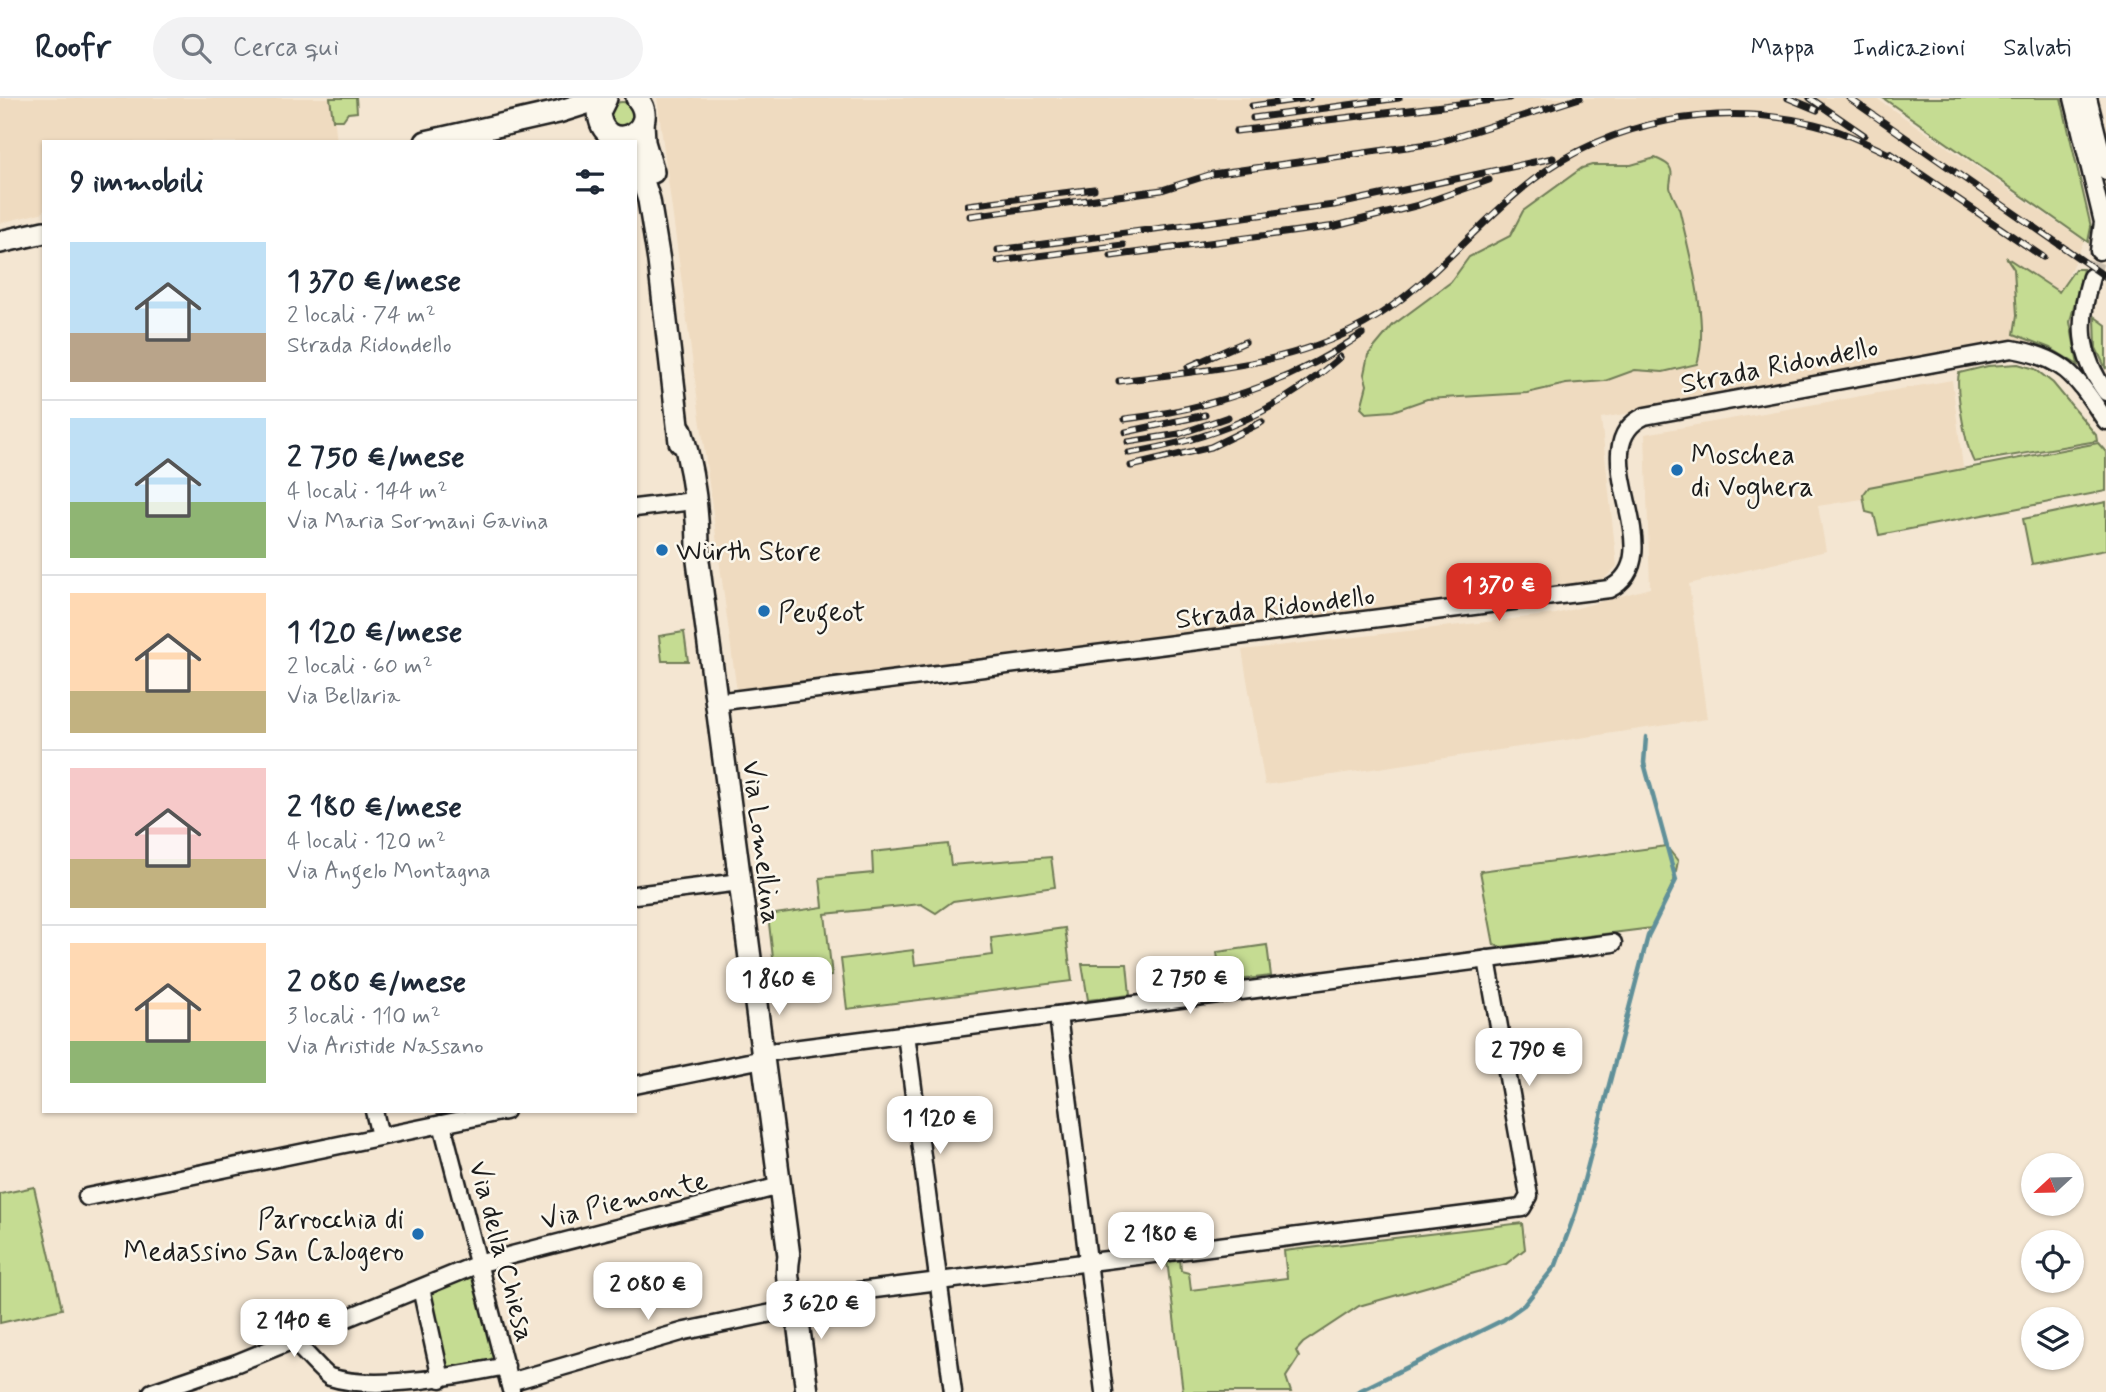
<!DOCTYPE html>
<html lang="it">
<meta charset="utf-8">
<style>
body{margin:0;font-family:Mynerve,sans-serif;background:#f2f2f3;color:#1f2937;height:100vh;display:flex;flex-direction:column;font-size:26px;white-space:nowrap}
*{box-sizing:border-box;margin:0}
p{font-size:23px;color:#747a83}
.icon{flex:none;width:38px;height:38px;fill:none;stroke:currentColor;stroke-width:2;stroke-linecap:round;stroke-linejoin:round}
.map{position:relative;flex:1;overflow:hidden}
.details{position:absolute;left:42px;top:42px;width:595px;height:973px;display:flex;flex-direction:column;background:#fff;border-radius:0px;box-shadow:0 2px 5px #0004}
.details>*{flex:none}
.needle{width:46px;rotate:248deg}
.controls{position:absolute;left:2021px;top:1055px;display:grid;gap:14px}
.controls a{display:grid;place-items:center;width:63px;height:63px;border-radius:50%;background:#fff;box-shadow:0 2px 5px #0004;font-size:35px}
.price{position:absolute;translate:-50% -60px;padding:0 16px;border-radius:14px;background:#fff;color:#222;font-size:23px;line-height:46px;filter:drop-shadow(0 2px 4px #0008)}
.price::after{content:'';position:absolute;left:50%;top:42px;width:21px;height:16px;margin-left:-10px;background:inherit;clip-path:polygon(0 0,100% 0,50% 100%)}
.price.current{background:#d93025;color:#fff}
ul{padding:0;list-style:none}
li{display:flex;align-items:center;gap:21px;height:175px;padding:0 28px}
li+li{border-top:2px solid #e0e1e3}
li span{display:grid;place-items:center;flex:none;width:196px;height:140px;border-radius:0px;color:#555}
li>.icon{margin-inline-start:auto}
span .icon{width:84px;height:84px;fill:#fffc;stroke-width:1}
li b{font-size:30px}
h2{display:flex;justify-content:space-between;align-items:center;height:84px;padding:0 28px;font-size:30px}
header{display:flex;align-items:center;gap:42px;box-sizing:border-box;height:98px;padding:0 35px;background:#fff;border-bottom:2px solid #e0e1e3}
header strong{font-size:33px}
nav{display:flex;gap:38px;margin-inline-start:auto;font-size:24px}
.search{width:490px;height:63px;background:#f2f2f3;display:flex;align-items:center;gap:18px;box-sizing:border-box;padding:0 24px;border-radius:38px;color:#747a83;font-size:26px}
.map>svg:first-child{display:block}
.built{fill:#efdbc0}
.green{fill:#c5dc92;stroke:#707c57;stroke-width:2}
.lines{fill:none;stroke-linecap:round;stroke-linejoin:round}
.stream{stroke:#619099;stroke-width:4.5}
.street-tunnel{stroke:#c9beae;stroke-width:16;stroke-dasharray:16 8;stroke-linecap:butt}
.street-casing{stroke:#1c1c1c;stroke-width:21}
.secondary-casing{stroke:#1c1c1c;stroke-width:26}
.street{stroke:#fbf7ec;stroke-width:16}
.secondary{stroke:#fbf7ec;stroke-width:21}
.rail-casing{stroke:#1c1c1c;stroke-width:7}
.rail{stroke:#fbf7ec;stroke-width:4.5;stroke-dasharray:13;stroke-linecap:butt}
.poi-dot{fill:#1f6fb2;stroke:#fbf7ec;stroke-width:2.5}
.labels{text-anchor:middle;stroke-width:5;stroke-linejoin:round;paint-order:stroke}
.street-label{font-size:28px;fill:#1c1c1c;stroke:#fbf7ec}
.poi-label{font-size:28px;fill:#1c1c1c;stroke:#fbf7ec;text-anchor:start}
</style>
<header>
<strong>Roofr</strong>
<div class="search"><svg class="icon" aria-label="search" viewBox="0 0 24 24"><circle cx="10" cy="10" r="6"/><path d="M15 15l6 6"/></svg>Cerca qui</div>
<nav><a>Mappa</a><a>Indicazioni</a><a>Salvati</a></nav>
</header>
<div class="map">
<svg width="2106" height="1294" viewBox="0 0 2106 1294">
<rect width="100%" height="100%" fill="#f4e6d2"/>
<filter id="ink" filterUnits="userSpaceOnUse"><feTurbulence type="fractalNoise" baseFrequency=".0143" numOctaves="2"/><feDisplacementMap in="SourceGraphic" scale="14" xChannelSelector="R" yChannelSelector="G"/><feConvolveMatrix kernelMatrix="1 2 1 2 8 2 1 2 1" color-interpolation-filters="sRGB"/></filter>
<g filter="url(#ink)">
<g class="built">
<polygon points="0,0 332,0 337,44 44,44 44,114 0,125"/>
<polygon points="657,0 1876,0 2084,143 2061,192 2047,245 1601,320 1617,468 1602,483 737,594"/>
<polygon points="1952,282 1965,385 1818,408 1826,453 1689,486 1707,621 1265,687 1242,552 1556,516 1650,490 1645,336"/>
</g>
<g class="green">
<polygon points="330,0 356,0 357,14 348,15 343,22 333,22"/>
<polygon points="1883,0 2061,0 2091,129 2088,144"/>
<circle cx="622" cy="16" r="12"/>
<path d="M1655,60c5,2 10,4 14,8 5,7 1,13 1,21 1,8 8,16 10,25 9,41 30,112 17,152l-34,8 -28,-2 -30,11 -39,3 -39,9 -100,6 -34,12 -27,2 -5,-5 6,-23 -3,-11 4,-19 25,-30 58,-43 18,-25 41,-21 13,-25 59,-43 10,-3h39z"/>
<polygon points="2006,159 2059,194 2075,171 2083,171 2070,224 2078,267 2050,250 2014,236 2017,217 2014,171"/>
<polygon points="2095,219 2106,227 2106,271 2096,250"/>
<path d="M2018,266l17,5 18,14 43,52 1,6 -123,21c-8,-14 -19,-74 -15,-89l29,-7z"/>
<polygon points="2098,345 2106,354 2106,393 1879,437 1874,416 1866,414 1863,397 1869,389"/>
<polygon points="2106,404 2106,452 2032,466 2023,421"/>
<polygon points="684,534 688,563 662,563 659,538"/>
<polygon points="948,746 951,767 1051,759 1055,789 953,803 936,815 921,806 825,816 832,878 776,885 768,817 823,809 820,780 873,775 872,754"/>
<polygon points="1666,748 1678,763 1674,783 1652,830 1501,849 1494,847 1480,773"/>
<polygon points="1065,830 1072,883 847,911 841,861 913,852 915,867 993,857 991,840"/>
<polygon points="1267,847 1271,878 1221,884 1217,854"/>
<polygon points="1082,866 1127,866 1130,897 1088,902"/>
<polygon points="34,1089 62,1211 0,1225 0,1096"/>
<polygon points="1522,1125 1525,1151 1506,1166 1359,1208 1303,1245 1296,1253 1299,1259 1286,1279 1291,1294 1183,1294 1167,1162 1180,1160 1181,1173 1189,1175 1191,1192 1287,1180 1284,1153"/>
<polygon points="477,1175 498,1264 444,1275 426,1196"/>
</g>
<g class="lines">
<polyline class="stream" points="1357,1294 1503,1222 1524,1207 1556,1167 1576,1113 1648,838 1676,782 1644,665 1646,639"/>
<polyline class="street-tunnel" points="2091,179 2099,153"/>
<defs>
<g id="street">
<polyline points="2073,0 2103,124 2099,153"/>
<polyline points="2088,0 2106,73"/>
<path d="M2091,179c-13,44 -13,77 15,115"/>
<polyline points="635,410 685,404"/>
<path d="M716,604l893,-113c67,-33 -32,-143 36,-173l367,-67c54,9 64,28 94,72"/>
<polyline points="635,797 740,784"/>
<polyline points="1058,917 1104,1294"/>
<polyline points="906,936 953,1294"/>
<polyline points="762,955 1613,845"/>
<polyline points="635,987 763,961"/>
<polyline points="374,1013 380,1038"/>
<polyline points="442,1026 511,1292"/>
<polyline points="87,1099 505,1013"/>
<polyline points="421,1190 441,1281"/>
<polyline points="795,1201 1522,1110 1529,1098 1487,861"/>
<path d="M292,1242c10,8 31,34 38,37 44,15 131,-2 176,-11"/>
<polyline points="510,1284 685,1233 796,1210"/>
<polyline points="152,1294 237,1265 481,1165 780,1088"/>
</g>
<g id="secondary">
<path d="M606,0l-7,14c3,47 66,20 38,-14"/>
<polyline points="643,24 644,44 653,74"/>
<polyline points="426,44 558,14 602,0"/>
<polyline points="635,58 649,102 659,163 680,344"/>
<polyline points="0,144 44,134"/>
<path d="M681,332c13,43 18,86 17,131l91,695c-3,17 -2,28 6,43l12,93"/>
</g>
</defs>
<use href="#street" class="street-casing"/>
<use href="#secondary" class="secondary-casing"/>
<use href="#street" class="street"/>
<use href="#secondary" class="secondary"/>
<defs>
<g id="rail">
<polyline points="1788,0 1817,12"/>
<polyline points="1810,0 1864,37"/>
<polyline points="1849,0 2106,179"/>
<polyline points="1252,8 1309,0"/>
<polyline points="1253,20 1399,0"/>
<polyline points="1236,33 1509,0"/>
<polyline points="1890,55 2043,159"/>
<polyline points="968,107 1094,91"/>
<polyline points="970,118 1162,92 1212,76 1436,45 1580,0"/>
<polyline points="998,152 1334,107 1553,60"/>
<polyline points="1111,158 1336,128 1419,107 1489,82"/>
<polyline points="998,163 1123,147"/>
<polyline points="1188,269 1245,244"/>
<path d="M1119,283c84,-11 169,-15 245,-57 65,-36 110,-99 169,-144 78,-60 186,-79 281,-56 29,7 56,21 83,34"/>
<path d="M1125,321c85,-10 166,-36 237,-85"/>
<polyline points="1126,334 1205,317"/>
<polyline points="1128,344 1179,336 1228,319"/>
<path d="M1129,355c81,-13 149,-40 211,-96"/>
<polyline points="1131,368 1211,349 1262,324"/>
</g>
</defs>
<use href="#rail" class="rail-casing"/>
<use href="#rail" class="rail"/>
</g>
</g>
<g class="poi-dot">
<circle cx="1677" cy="372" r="7"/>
<circle cx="662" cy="452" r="7"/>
<circle cx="764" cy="513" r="7"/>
<circle cx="418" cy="1136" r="7"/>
</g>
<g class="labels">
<g class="street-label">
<text transform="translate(1779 266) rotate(-11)" y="10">Strada Ridondello</text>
<text transform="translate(1275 508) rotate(-7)" y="10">Strada Ridondello</text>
<text transform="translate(763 744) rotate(83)" y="10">Via Lomellina</text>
<text transform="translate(624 1101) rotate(-14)" y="10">Via Piemonte</text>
<text transform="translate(503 1153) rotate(75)" y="10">Via della Chiesa</text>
</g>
<g class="poi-label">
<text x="1691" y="366">Moschea<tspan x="1691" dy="32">di Voghera</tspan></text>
<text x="676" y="462">Würth Store</text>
<text x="778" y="523">Peugeot</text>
<text x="404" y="1130" text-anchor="end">Parrocchia di<tspan x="404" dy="32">Medassino San Calogero</tspan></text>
</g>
</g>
</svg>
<div class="controls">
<a><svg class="needle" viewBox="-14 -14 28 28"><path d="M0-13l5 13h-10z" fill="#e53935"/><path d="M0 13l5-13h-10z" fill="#747a83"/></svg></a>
<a><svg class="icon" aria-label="locate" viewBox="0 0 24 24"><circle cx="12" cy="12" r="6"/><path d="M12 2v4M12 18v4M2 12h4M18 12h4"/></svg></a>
<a><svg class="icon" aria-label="layers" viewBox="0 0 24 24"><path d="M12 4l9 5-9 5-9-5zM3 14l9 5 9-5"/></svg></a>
</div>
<b class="price current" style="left:1499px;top:525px">1 370 €</b>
<b class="price" style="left:1190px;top:918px">2 750 €</b>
<b class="price" style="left:779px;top:919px">1 860 €</b>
<b class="price" style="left:1529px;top:990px">2 790 €</b>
<b class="price" style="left:940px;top:1058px">1 120 €</b>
<b class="price" style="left:1161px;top:1174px">2 180 €</b>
<b class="price" style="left:648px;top:1224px">2 080 €</b>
<b class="price" style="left:821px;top:1243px">3 620 €</b>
<b class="price" style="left:294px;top:1261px">2 140 €</b>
<section class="details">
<h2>9 immobili<svg class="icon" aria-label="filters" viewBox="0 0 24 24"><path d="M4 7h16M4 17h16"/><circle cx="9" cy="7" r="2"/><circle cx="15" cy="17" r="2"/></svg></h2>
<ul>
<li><span style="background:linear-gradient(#bfe0f5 65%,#b9a48a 0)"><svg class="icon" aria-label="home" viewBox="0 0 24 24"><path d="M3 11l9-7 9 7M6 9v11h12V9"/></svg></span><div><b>1 370 €/mese</b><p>2 locali · 74 m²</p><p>Strada Ridondello</p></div></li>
<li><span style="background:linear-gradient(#bfe0f5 60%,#8fb573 0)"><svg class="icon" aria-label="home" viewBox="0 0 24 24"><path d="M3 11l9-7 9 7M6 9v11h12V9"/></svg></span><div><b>2 750 €/mese</b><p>4 locali · 144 m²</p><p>Via Maria Sormani Gavina</p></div></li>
<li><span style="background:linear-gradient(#ffd9b3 70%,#c2b280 0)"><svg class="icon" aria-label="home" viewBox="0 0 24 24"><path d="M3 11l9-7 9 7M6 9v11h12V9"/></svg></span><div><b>1 120 €/mese</b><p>2 locali · 60 m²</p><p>Via Bellaria</p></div></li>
<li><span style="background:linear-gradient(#f6c9c9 65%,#c2b280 0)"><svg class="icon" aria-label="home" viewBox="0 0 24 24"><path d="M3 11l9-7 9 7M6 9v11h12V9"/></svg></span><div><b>2 180 €/mese</b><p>4 locali · 120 m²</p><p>Via Angelo Montagna</p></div></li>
<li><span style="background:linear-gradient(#ffd9b3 70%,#8fb573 0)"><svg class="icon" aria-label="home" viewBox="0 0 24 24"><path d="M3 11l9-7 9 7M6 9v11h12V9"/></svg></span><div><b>2 080 €/mese</b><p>3 locali · 110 m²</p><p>Via Aristide Nassano</p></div></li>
</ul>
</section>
</div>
